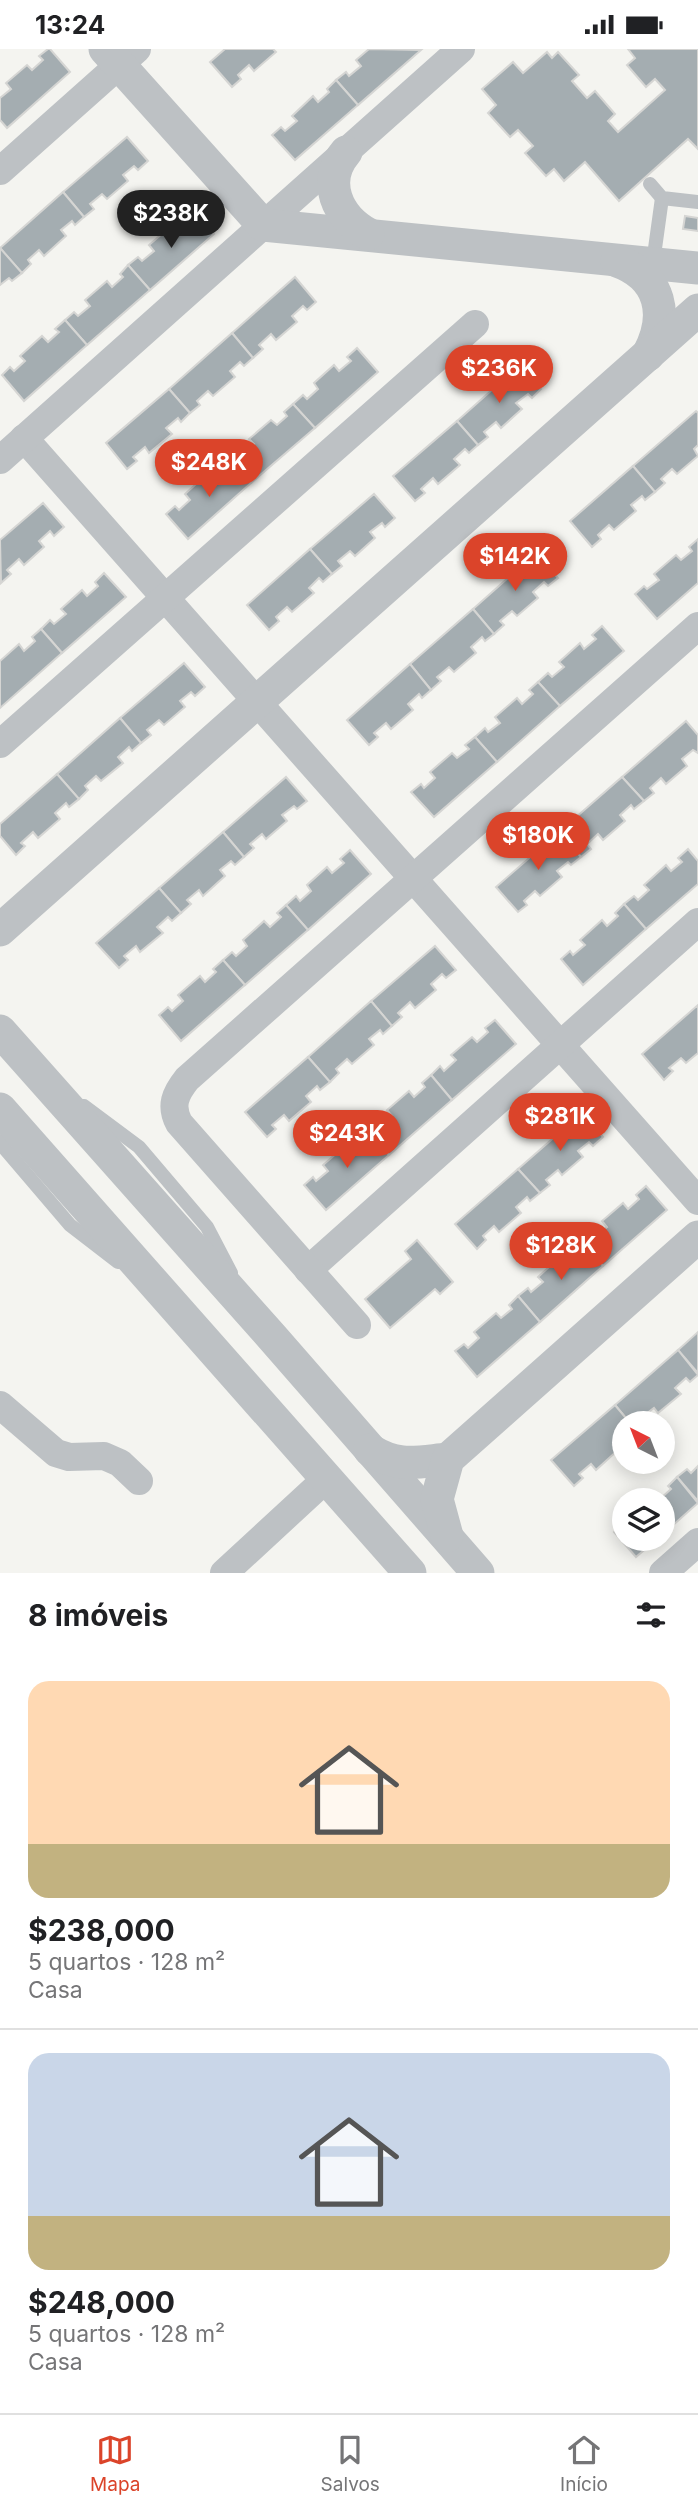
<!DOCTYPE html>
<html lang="pt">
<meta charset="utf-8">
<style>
body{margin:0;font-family:Inter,sans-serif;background:#f2f2f2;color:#202124;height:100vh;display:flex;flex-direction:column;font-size:26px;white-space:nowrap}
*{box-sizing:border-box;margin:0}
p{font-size:23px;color:#757577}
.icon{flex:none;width:38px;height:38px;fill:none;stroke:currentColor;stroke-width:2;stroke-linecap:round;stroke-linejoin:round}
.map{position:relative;height:1524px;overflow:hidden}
.details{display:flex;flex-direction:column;background:#fff;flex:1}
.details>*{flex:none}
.needle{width:46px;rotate:318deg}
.controls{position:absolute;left:612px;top:1362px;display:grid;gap:14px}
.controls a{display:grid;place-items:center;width:63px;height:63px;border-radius:50%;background:#fff;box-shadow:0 4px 18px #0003;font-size:35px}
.price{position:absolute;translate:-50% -60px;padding:0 16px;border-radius:24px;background:#db442a;color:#fff;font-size:23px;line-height:46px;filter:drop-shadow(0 2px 4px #0008)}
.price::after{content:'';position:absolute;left:50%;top:42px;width:21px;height:16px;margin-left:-10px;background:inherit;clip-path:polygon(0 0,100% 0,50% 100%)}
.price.current{background:#222;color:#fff}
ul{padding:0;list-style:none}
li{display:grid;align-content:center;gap:14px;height:371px;padding:0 28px}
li+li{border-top:2px solid #e0e0e0}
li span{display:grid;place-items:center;height:217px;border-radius:21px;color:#555}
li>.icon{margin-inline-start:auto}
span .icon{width:126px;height:126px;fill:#fffc;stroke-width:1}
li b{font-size:30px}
h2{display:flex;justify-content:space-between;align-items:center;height:84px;padding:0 28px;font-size:30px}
.status{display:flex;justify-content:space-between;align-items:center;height:49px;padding:0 35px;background:#fff;direction:ltr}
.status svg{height:19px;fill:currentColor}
.tabs{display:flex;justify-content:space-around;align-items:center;height:98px;border-top:2px solid #e0e0e0;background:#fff;font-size:19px;color:#757577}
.tabs a{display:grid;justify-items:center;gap:4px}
.tabs .current{color:#db442a}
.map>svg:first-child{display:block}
.building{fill:#a4adb1;stroke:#d5d5d3;stroke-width:2}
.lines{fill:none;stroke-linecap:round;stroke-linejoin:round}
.service{stroke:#bdc1c4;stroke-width:14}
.minor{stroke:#bdc1c4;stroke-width:28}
.tertiary{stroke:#bdc1c4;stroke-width:33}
</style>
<div class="status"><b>13:24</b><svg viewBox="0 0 49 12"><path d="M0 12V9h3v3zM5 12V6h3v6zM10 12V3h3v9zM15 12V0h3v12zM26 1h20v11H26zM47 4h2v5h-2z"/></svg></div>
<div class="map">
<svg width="698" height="1524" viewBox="0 0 698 1524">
<rect width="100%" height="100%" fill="#f4f4f0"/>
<g class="building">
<polygon points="48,0 50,0 70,23 7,79 0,71 0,49 11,40 6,34 27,16 32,21 43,11 39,7"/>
<polygon points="225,0 273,0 276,3 254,22 249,16 238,26 241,30 232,38 210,13"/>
<polygon points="369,0 421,1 358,56 336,31 346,23 349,27 361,17 356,11"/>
<polygon points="628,0 698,0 698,100 688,90 619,152 585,113 564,132 554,120 546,127 525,104 533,97 518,81 510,88 488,64 496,56 482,40 513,13 523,24 547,3 552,9 558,3 579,26 572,32 587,49 595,42 615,65 608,72 618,83 665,41 655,30 646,38 627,16 635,9"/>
<polygon points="336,31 358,56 295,111 272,86 281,78 285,82 297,72 292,67 313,47 318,53 329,43 327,40"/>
<polygon points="127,88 148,112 138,121 134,117 123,126 128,132 107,150 102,145 90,155 94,160 84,168 63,143"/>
<polygon points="63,143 84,168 75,176 72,172 61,181 66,187 44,207 39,201 28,211 31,215 22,224 0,199"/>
<polygon points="192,161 214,185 150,241 128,216 138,208 142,212 154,202 149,196 170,178 175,184 186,174 182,170"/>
<polygon points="685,167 698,169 698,182 683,180"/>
<polygon points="0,199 22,224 12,232 9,229 0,236"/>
<polygon points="128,216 150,241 87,296 65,271 74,263 78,267 90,257 85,251 107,232 112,238 123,228 120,225"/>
<polygon points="295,228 316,253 307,261 303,257 292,267 297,273 276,291 271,285 259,296 263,300 253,309 232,284"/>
<polygon points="65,271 87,296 24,352 2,326 10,318 14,322 25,312 20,307 42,287 48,293 59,283 55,280"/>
<polygon points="232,284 253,309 244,317 240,313 230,322 235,328 213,347 208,342 197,352 200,356 190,364 169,340"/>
<polygon points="357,299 378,323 315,379 293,355 303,346 307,350 318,340 314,334 334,316 339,322 351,312 347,308"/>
<polygon points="520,316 541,340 532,349 528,345 516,354 522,360 501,379 496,373 484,383 488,388 478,396 457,372"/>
<polygon points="169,340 190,364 181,373 178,369 166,379 172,385 149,404 145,398 133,408 137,412 127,420 106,394"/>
<polygon points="293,355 315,379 251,434 229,409 239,401 243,405 254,395 249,390 271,371 277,376 287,367 284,363"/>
<polygon points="696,362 698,364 698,396 694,400 698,407 677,425 672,420 661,430 665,434 655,443 633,417"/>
<polygon points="457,372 478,396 469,404 465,400 454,410 460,416 438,435 433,429 421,440 425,444 415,452 393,427"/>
<polygon points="229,409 251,434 188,490 166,465 175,457 179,461 190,451 185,445 207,425 212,431 223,422 220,418"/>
<polygon points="633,417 655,443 645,451 642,447 631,456 636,462 614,481 609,476 598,486 601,490 592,498 570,472"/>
<polygon points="374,445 395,469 385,478 382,474 370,483 375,489 355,507 350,502 338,512 342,517 332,525 310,500"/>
<polygon points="43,454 64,478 54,487 50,482 39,492 44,498 24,516 19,510 7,521 11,525 1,534 0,491"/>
<polygon points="698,490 698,534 657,570 635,545 644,537 647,540 659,531 654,525 676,506 681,511 692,502 689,498"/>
<polygon points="310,500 332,525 323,533 319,529 309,539 314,544 292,563 287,558 276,568 279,572 269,581 247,556"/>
<polygon points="536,504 558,529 548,537 544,533 533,543 538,549 517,567 512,562 500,572 504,576 494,585 473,560"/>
<polygon points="104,524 126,548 62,604 41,580 50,571 54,575 66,565 61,560 82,541 87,547 98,537 95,533"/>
<polygon points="473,560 494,585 485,592 482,588 471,598 476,604 454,623 449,618 437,628 441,632 431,641 410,615"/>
<polygon points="602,577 624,602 560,657 538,633 548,624 552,628 564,618 559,613 580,594 584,600 596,590 592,586"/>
<polygon points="41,580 62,604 0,659 0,612 19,595 24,602 35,592 32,588"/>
<polygon points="184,614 205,638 195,647 191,643 180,652 185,658 164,676 159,671 147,681 151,686 141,694 120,669"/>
<polygon points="410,615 431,641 422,649 419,645 408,655 413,661 391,680 386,674 374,684 378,688 369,696 347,671"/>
<polygon points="538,633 560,657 497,713 475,688 485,679 488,683 500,674 495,668 517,649 522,655 533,645 529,641"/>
<polygon points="120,669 141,694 132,702 129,698 118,708 123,714 101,732 96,727 85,737 88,741 79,750 57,725"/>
<polygon points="686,672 698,686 698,704 693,701 682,710 687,717 666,735 661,729 650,739 654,744 644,752 622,728"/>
<polygon points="475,688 497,713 434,768 411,743 421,735 424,739 435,729 430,723 452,704 457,709 469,700 465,696"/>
<polygon points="57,725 79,750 69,758 66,754 55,764 60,770 38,789 33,783 21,794 25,797 16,806 0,787 0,775"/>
<polygon points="286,728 307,752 297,760 294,757 282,766 287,772 266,790 262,785 250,795 254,799 244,808 223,783"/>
<polygon points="622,728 644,752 634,760 631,756 620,766 625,772 603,791 598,785 587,795 591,800 581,808 559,783"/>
<polygon points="223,783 244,808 235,816 231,812 220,821 225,827 203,847 199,841 187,851 191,855 181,864 159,839"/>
<polygon points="559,783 581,808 571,816 568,813 557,822 562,828 540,847 535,842 524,852 527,856 518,863 496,838"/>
<polygon points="688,800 698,812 698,835 646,880 624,855 634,847 638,851 649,841 644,836 666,816 671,822 682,813 678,809"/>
<polygon points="350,801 371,825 308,881 286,856 296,847 300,852 311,842 307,836 327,818 332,824 344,814 340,810"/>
<polygon points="159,839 181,864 172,872 168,868 157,878 163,884 140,903 136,897 124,907 128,911 119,919 96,894"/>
<polygon points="624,855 646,880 583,936 561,910 570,902 573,906 585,896 580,891 602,871 607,877 618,867 615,864"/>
<polygon points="286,856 308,881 245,936 223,911 232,903 236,907 247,897 243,891 264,872 270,878 281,868 277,864"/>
<polygon points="435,897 456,921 446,929 442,925 431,935 436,941 415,959 410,953 398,964 402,968 392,977 371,952"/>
<polygon points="223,911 245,936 181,992 159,966 168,958 172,962 183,952 178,946 200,927 205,933 216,923 213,920"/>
<polygon points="371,952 392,977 383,985 380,981 369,990 374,996 352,1015 347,1010 336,1020 339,1024 330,1033 308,1008"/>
<polygon points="698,956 698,1004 686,1014 681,1009 669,1019 673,1022 664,1031 642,1005"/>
<polygon points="495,971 516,995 452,1051 431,1026 440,1017 444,1022 456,1011 451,1006 472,988 477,993 488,983 485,979"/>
<polygon points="308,1008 330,1033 320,1041 317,1037 306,1047 311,1053 289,1072 284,1066 272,1076 276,1080 267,1088 245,1063"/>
<polygon points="431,1026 452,1051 389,1106 367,1081 377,1072 381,1077 392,1067 387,1061 409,1042 414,1048 425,1038 422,1034"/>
<polygon points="582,1064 603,1088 593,1097 589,1093 578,1102 583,1108 562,1126 558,1121 546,1131 550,1136 540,1144 518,1120"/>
<polygon points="367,1081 389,1106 326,1161 304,1136 313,1128 316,1132 328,1122 323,1116 345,1097 350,1103 361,1093 358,1089"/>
<polygon points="518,1120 540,1144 530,1152 527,1148 516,1158 521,1164 499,1183 494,1177 483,1187 486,1191 477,1200 455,1175"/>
<polygon points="646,1137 667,1161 603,1217 582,1192 592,1184 595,1188 607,1178 602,1172 623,1154 628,1160 639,1150 636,1146"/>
<polygon points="417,1191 453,1233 440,1245 435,1240 390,1279 365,1250 411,1210 405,1202"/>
<polygon points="582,1192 603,1217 540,1273 518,1247 528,1239 531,1243 543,1233 538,1228 560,1208 565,1214 576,1205 573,1201"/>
<polygon points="518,1247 540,1273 477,1328 455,1302 464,1295 468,1299 479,1289 474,1283 496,1264 501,1269 512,1260 509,1256"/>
<polygon points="698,1283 698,1324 678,1301"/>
<polygon points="678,1301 698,1326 690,1333 686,1329 675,1339 681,1345 658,1364 654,1359 642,1368 645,1374 630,1374 615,1356"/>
<polygon points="615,1356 630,1374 625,1374 625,1387 624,1386 613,1396 618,1401 596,1421 591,1415 579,1425 583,1429 574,1437 551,1411"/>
<polygon points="698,1417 698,1452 677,1428 687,1420 691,1424"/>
<polygon points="677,1428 698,1454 663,1485 663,1451 647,1451 655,1444 660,1450 671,1440 668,1437"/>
<polygon points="623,1475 625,1489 658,1489 636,1508 614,1483"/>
</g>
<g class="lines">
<g class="service">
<polyline points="650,135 662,149 698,153"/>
<polyline points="653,214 662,149"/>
<polyline points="84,1057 139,1098 207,1178 231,1224"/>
<polyline points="0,1092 6,1101 70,1176 118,1213"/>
</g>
<g class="minor">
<polyline points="0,122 137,0"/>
<polyline points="24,389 698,1152"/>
<polyline points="0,411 461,0"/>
<polyline points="0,695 475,275"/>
<polyline points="308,1221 698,873"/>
<path d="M357,1276l-178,-202c-9,-17 -4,-29 8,-44l511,-453"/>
<polyline points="0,1356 56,1404 69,1408 104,1407 120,1414 139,1432"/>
<polyline points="224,1524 327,1429"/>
<polyline points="663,1524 698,1493"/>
</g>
<g class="tertiary">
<polyline points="105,0 263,176 698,219"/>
<path d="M346,103c-25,29 -9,65 22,82"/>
<path d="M617,212c45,16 52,55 31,94"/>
<polyline points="0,881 698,261"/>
<polyline points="0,982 272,1288 478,1524"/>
<polyline points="0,1060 410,1524"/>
<path d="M370,1401c29,18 46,12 78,9"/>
<polyline points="447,1487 437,1450 448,1410 698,1188"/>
</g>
</g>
</svg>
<div class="controls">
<a><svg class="needle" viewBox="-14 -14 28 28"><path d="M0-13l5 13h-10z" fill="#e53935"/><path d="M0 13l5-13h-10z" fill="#757577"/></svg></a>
<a><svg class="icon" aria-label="layers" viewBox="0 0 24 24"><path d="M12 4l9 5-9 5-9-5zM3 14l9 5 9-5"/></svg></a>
</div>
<b class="price current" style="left:171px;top:201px">$238K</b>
<b class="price" style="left:499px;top:356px">$236K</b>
<b class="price" style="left:209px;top:450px">$248K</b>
<b class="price" style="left:515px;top:544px">$142K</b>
<b class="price" style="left:538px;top:823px">$180K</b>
<b class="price" style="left:560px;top:1104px">$281K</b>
<b class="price" style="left:347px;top:1121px">$243K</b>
<b class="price" style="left:561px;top:1233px">$128K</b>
</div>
<section class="details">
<h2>8 imóveis<svg class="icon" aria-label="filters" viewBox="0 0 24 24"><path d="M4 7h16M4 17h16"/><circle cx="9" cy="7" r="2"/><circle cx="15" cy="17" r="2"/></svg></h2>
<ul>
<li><span style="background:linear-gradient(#ffd9b3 75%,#c2b280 0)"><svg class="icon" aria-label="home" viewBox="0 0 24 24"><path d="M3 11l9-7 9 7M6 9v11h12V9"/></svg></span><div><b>$238,000</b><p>5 quartos · 128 m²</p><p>Casa</p></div></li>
<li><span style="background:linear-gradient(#c9d6e8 75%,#c2b280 0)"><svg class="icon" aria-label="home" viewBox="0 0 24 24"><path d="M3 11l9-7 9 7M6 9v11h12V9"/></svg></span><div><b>$248,000</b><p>5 quartos · 128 m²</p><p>Casa</p></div></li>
</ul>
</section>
<nav class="tabs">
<a class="current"><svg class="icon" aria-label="map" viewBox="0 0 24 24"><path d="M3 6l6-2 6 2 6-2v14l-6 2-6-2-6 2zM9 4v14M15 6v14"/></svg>Mapa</a>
<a><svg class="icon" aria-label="saved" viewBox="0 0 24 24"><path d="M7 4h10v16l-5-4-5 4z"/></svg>Salvos</a>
<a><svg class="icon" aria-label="home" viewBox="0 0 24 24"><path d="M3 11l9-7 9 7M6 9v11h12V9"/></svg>Início</a>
</nav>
